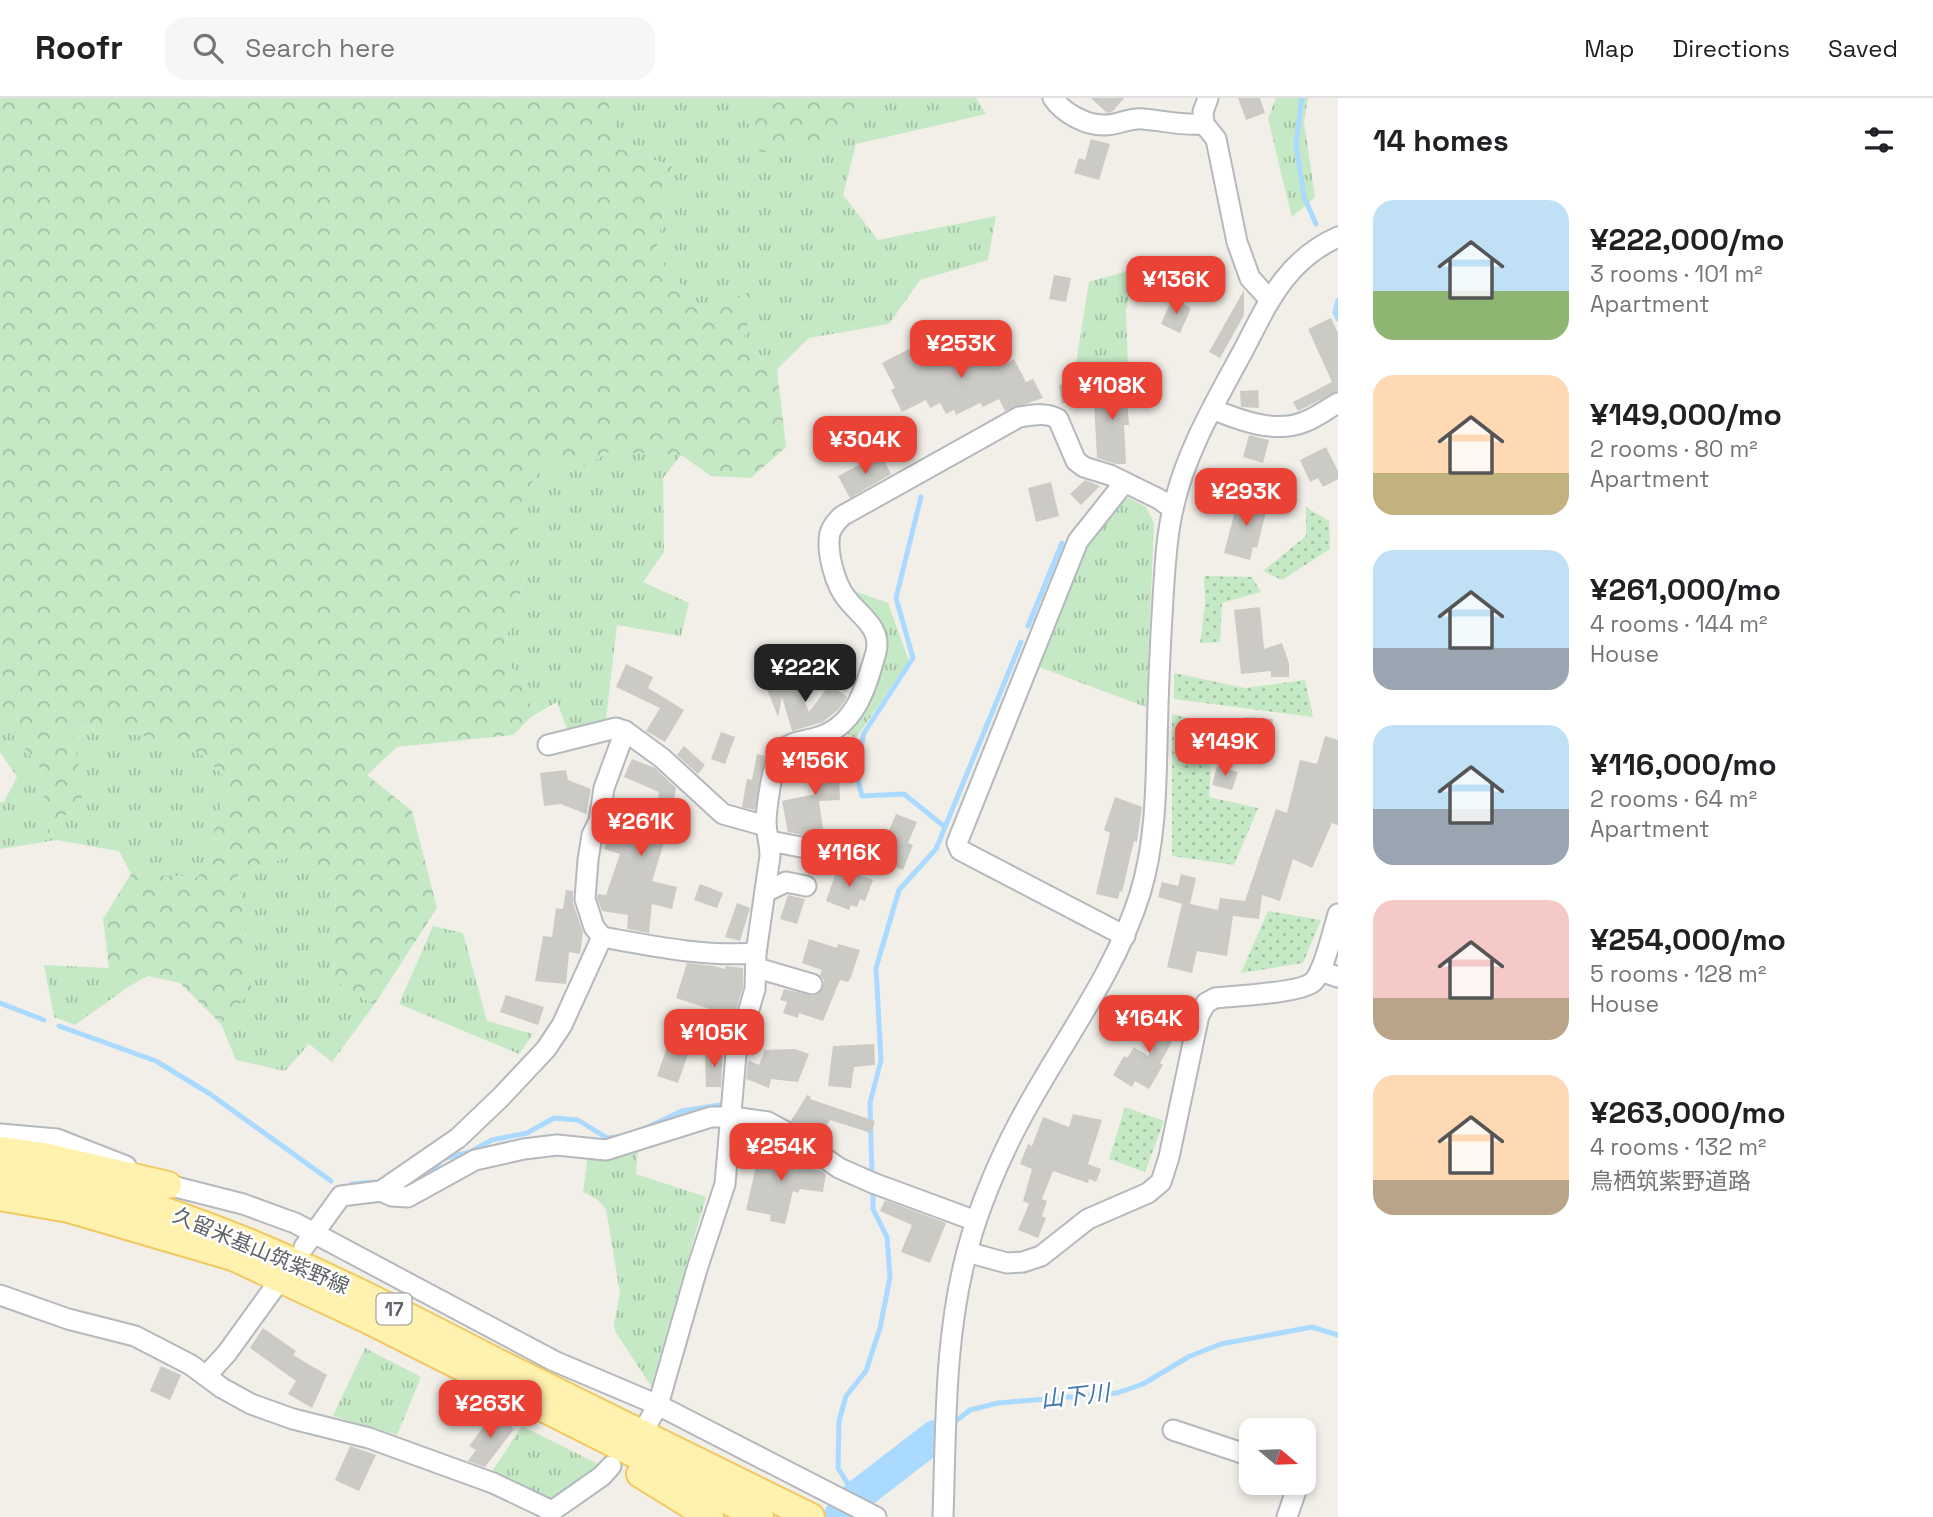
<!DOCTYPE html>
<meta charset="utf-8">
<style>
body{margin:0;font-family:"Space Grotesk","Noto Sans JP",sans-serif;background:#f6f6f6;color:#202124;height:100vh;display:flex;flex-direction:column;font-size:26px;white-space:nowrap}
*{box-sizing:border-box;margin:0}
p{font-size:23px;color:#757577}
.icon{flex:none;width:38px;height:38px;fill:none;stroke:currentColor;stroke-width:2;stroke-linecap:round;stroke-linejoin:round}
.map{position:relative;flex:1;overflow:hidden}
.drawer{display:flex;flex-direction:column;background:#fff;width:595px}
.drawer>*{flex:none}
.needle{width:46px;rotate:109deg}
.controls{position:absolute;left:1239px;top:1320px;display:grid;gap:14px}
.controls a{display:grid;place-items:center;width:77px;height:77px;border-radius:14px;background:#fff;box-shadow:0 4px 10px #0003;font-size:35px}
.price{position:absolute;translate:-50% -60px;padding:0 16px;border-radius:14px;background:#ea4335;color:#fff;font-size:23px;line-height:46px;filter:drop-shadow(0 2px 4px #0008)}
.price::after{content:'';position:absolute;left:50%;top:42px;width:21px;height:16px;margin-left:-10px;background:inherit;clip-path:polygon(0 0,100% 0,50% 100%)}
.price.selected{background:#222;color:#fff}
ul{padding:0;list-style:none}
li{display:flex;align-items:center;gap:21px;height:175px;padding:0 35px}
li span{display:grid;place-items:center;flex:none;width:196px;height:140px;border-radius:21px;color:#555}
li>.icon{margin-inline-start:auto}
span .icon{width:84px;height:84px;fill:#fffc;stroke-width:1}
li b{font-size:30px}
h2{display:flex;justify-content:space-between;align-items:center;height:84px;padding:0 35px;font-size:30px}
header{display:flex;align-items:center;gap:42px;box-sizing:border-box;height:98px;padding:0 35px;background:#fff;border-bottom:2px solid #e0e0e0}
header strong{font-size:33px}
nav{display:flex;gap:38px;margin-inline-start:auto;font-size:24px}
.search{width:490px;height:63px;background:#f6f6f6;display:flex;align-items:center;gap:18px;box-sizing:border-box;padding:0 24px;border-radius:21px;color:#757577;font-size:26px}
main{display:flex;flex:1;min-height:0}
.map>svg:first-child{display:block}
.grass{fill:url(#grass-tufts)}
.forest{fill:url(#forest-crowns)}
.garden{fill:url(#garden-dots)}
.lines{fill:none;stroke-linecap:round;stroke-linejoin:round}
.stream{stroke:#aadaff;stroke-width:5}
.river{stroke:#aadaff;stroke-width:32}
.building{fill:#cccac5}
.minor-casing{stroke:#b5b8bc;stroke-width:23}
.major-casing{stroke:#f2c960;stroke-width:30}
.minor{stroke:#fff;stroke-width:19}
.major{stroke:#fff2af;stroke-width:26}
.labels{text-anchor:middle;stroke-width:5;stroke-linejoin:round;paint-order:stroke}
.shield{fill:#fff;stroke:#8f9295;stroke-width:2}
.shield-label{font-size:19px;font-weight:bold;fill:#5f6368}
.street-label{font-size:21px;fill:#5f6368;stroke:#fff}
.water-label{font-size:23px;font-style:italic;fill:#4174aa;stroke:#fff}
</style>
<header>
<strong>Roofr</strong>
<div class="search"><svg class="icon" aria-label="search" viewBox="0 0 24 24"><circle cx="10" cy="10" r="6"/><path d="M15 15l6 6"/></svg>Search here</div>
<nav><a>Map</a><a>Directions</a><a>Saved</a></nav>
</header>
<main>
<div class="map">
<svg width="1338" height="1419" viewBox="0 0 1338 1419">
<defs>
<pattern id="grass-tufts" width="24" height="20" patternUnits="userSpaceOnUse" patternTransform="scale(1.75)"><rect width="24" height="20" fill="#c5e8c5"/><path d="M3 7l-1-3M5 7V3M7 7l1-3M15 17l-1-3M17 17v-4M19 17l1-3" fill="none" stroke="#a3c0a4"/></pattern>
<pattern id="forest-crowns" width="20" height="18" patternUnits="userSpaceOnUse" patternTransform="scale(1.75)"><rect width="20" height="18" fill="#c5e8c5"/><path d="M2 6a3 3 0 1 1 6 0M12 15a3 3 0 1 1 6 0" fill="none" stroke="#a3c0a4"/></pattern>
<pattern id="garden-dots" width="8" height="8" patternUnits="userSpaceOnUse" patternTransform="scale(1.75)"><rect width="8" height="8" fill="#c5e8c5"/><path d="M2 2h.1M6 6h.1" fill="none" stroke="#a3c0a4" stroke-width="1.8" stroke-linecap="round"/></pattern>
</defs>
<rect width="100%" height="100%" fill="#f1efe8"/>
<g class="grass">
<polygon points="607,0 763,0 748,22 837,43 859,0 976,0 986,16 856,46 843,97 878,142 996,118 988,162 920,182 889,226 809,240 777,271 742,244 756,201 702,210 655,158 672,68 621,51"/>
<polygon points="1276,0 1308,0 1304,24 1315,99 1292,119 1268,21"/>
<polygon points="1135,171 1126,212 1128,270 1075,271 1089,184"/>
<polygon points="609,354 681,357 663,380 664,454 643,484 689,505 681,538 617,527 606,621 568,633 557,604 531,619 527,586 500,558 526,479 512,464 523,397 545,366 584,368"/>
<polygon points="1130,400 1146,409 1154,425 1146,609 1039,569 1087,440 1117,403"/>
<polygon points="852,492 888,505 909,563 856,640 844,634 884,549"/>
<polygon points="70,627 139,637 201,656 231,684 198,779 131,776 119,753 56,742 0,751 0,704 4,704 17,679 0,654 0,630 10,632 41,671 48,735 84,697"/>
<polygon points="290,758 336,785 333,881 374,907 332,964 309,946 285,973 236,962 221,926 252,892 238,777"/>
<polygon points="433,828 463,835 487,923 533,936 519,956 399,906"/>
<polygon points="44,867 109,870 128,889 75,927 54,919"/>
<polygon points="638,1050 636,1076 706,1099 651,1288 615,1233 614,1226 620,1195 606,1111 598,1102 583,1094 588,1056"/>
<polygon points="365,1250 421,1279 397,1337 333,1318"/>
<polygon points="522,1328 600,1367 553,1401 489,1378"/>
</g>
<g class="forest">
<polygon points="0,0 607,0 621,51 672,68 655,158 702,210 753,193 756,201 742,244 777,271 786,349 751,380 711,378 681,357 609,354 584,368 545,366 523,397 513,464 526,478 500,558 528,586 531,619 513,637 397,649 367,677 412,713 437,810 374,907 333,881 336,785 290,758 238,777 252,893 221,926 180,885 148,878 128,889 109,870 103,821 131,776 198,779 231,684 201,656 139,637 71,627 84,697 48,736 41,671 11,633 0,630"/>
<polygon points="763,0 859,0 837,43 760,55 747,22"/>
</g>
<g class="garden">
<polygon points="1306,409 1329,423 1330,451 1282,482 1263,473 1306,438"/>
<polygon points="1204,478 1252,479 1261,494 1222,505 1220,544 1200,545 1205,507"/>
<polygon points="1174,575 1245,590 1305,582 1313,619 1174,601"/>
<polygon points="1172,616 1214,626 1209,699 1258,710 1234,767 1172,758"/>
<polygon points="1268,813 1321,822 1303,865 1241,875"/>
<polygon points="1125,1009 1164,1023 1145,1074 1109,1061"/>
</g>
<g class="lines">
<g class="stream">
<polyline points="1302,0 1296,46 1304,99 1316,126"/>
<polyline points="1338,202 1335,214 1338,221"/>
<polyline points="921,399 896,500 913,560 864,635 856,674 862,698 904,696 945,729"/>
<polyline points="1028,528 1062,445"/>
<polyline points="0,905 44,922"/>
<polyline points="59,928 156,963 210,996 331,1083"/>
<polyline points="646,1030 682,1013 720,1007"/>
<polyline points="429,1078 442,1061 470,1054 492,1042 527,1035 554,1020 578,1022 607,1040 617,1039"/>
<polyline points="872,1078 870,1005 881,962 876,870 899,792 936,751 1021,544"/>
<polyline points="352,1086 375,1084"/>
<polyline points="952,1326 970,1312 998,1305 1117,1295 1143,1286 1190,1258 1221,1246 1312,1229 1338,1237"/>
<polyline points="856,1399 838,1370 839,1323 846,1298 866,1273 880,1230 890,1179 887,1139 873,1111 873,1094"/>
</g>
<polyline class="river" points="839,1419 856,1399 935,1338"/>
</g>
<g class="building">
<polygon points="1091,0 1124,0 1112,14 1107,15"/>
<polygon points="1238,0 1260,0 1265,15 1246,22"/>
<polygon points="1091,41 1110,46 1099,82 1074,75 1079,60 1085,62"/>
<polygon points="1054,177 1071,180 1066,204 1049,201"/>
<polygon points="1244,192 1244,217 1220,260 1209,254"/>
<polygon points="1172,201 1191,210 1180,235 1161,226"/>
<polygon points="1331,220 1338,235 1338,293 1298,313 1293,304 1332,284 1308,231"/>
<polygon points="991,237 1006,266 1014,261 1026,284 1033,281 1043,300 1005,313 999,301 983,309 980,305 956,317 954,312 946,316 940,305 930,310 926,302 902,314 891,292 895,290 882,265 909,251 918,268 953,250 956,255"/>
<polygon points="1125,276 1129,327 1124,327 1126,366 1116,366 1097,360 1094,302 1109,302 1108,277"/>
<polygon points="1076,284 1079,302 1062,305 1059,287"/>
<polygon points="1258,292 1259,310 1241,309 1240,293"/>
<polygon points="1249,337 1269,342 1263,365 1243,359"/>
<polygon points="1326,349 1338,373 1338,381 1323,389 1318,380 1310,384 1300,362"/>
<polygon points="881,356 891,376 850,400 838,378"/>
<polygon points="1085,382 1100,388 1081,407 1070,396"/>
<polygon points="1051,384 1059,418 1036,424 1028,390"/>
<polygon points="1239,398 1268,406 1257,450 1253,449 1250,462 1224,455"/>
<polygon points="1260,509 1264,551 1282,545 1289,565 1289,579 1271,579 1271,573 1241,576 1234,512"/>
<polygon points="626,566 653,579 648,590 684,612 665,644 646,633 660,610 616,589"/>
<polygon points="795,580 809,614 830,586 847,599 840,610 823,624 792,633 782,599 778,619 767,591"/>
<polygon points="1245,619 1273,621 1270,656 1255,654 1256,644 1243,642"/>
<polygon points="721,634 735,639 725,666 711,661"/>
<polygon points="1325,638 1338,642 1338,727 1332,725 1312,770 1293,761 1280,803 1262,797 1259,821 1233,818 1227,858 1197,853 1192,875 1167,869 1182,806 1158,799 1162,784 1178,788 1181,776 1196,780 1190,806 1218,812 1220,800 1245,803 1276,711 1287,715 1300,662 1317,666"/>
<polygon points="684,648 705,667 698,676 677,657"/>
<polygon points="838,651 840,702 819,703 823,731 812,733 813,739 788,734 782,703 815,696 813,663 825,662 824,652"/>
<polygon points="757,656 765,658 755,712 742,709 747,681 752,682"/>
<polygon points="632,661 655,670 676,690 671,717 675,718 672,736 667,735 652,783 677,789 672,811 652,806 649,835 627,831 628,817 602,813 597,800 598,796 606,797 620,756 604,751 610,732 649,745 659,694 624,679"/>
<polygon points="1217,668 1238,674 1232,692 1212,687"/>
<polygon points="566,672 568,682 591,691 586,716 561,706 544,708 540,675"/>
<polygon points="1115,699 1142,709 1137,744 1134,743 1122,794 1120,793 1118,801 1096,796 1110,735 1104,732"/>
<polygon points="896,716 917,724 908,745 913,747 903,772 877,761"/>
<polygon points="838,769 873,782 865,803 860,801 857,809 851,807 849,812 826,803"/>
<polygon points="700,786 723,795 717,810 694,802"/>
<polygon points="566,792 573,793 573,805 583,834 580,856 569,854 566,886 535,883 543,838 552,839 556,810 563,811"/>
<polygon points="788,797 805,801 797,826 780,821"/>
<polygon points="737,805 750,810 740,843 725,839"/>
<polygon points="809,841 837,850 838,846 860,852 851,879 848,884 840,882 823,923 799,915 798,920 783,915 787,904 780,902 784,891 814,898 823,890 824,882 820,877 822,872 802,865"/>
<polygon points="687,865 714,868 725,871 726,868 743,870 743,889 731,929 714,925 716,913 676,900"/>
<polygon points="506,897 544,909 538,927 500,914"/>
<polygon points="1177,911 1184,914 1172,944 1160,965 1163,967 1149,991 1135,983 1132,989 1113,977 1124,958 1127,960 1134,949 1148,958 1163,933 1155,929 1160,916 1171,920"/>
<polygon points="671,937 692,944 678,985 657,978"/>
<polygon points="874,946 875,967 854,969 851,990 828,988 833,948"/>
<polygon points="795,951 809,956 798,984 771,981 769,990 746,981 748,962 759,967 765,952"/>
<polygon points="723,954 721,989 706,989 705,955"/>
<polygon points="807,997 811,999 810,1001 875,1023 871,1035 830,1022 822,1035 804,1024 802,1029 791,1023"/>
<polygon points="1073,1016 1102,1022 1088,1066 1101,1071 1096,1084 1089,1081 1088,1085 1053,1073 1042,1101 1047,1103 1042,1118 1046,1120 1038,1140 1018,1132 1029,1106 1023,1103 1032,1071 1020,1066 1028,1046 1032,1048 1043,1019 1069,1029"/>
<polygon points="778,1043 804,1061 801,1069 821,1073 826,1076 823,1094 800,1091 798,1095 793,1093 785,1126 770,1123 771,1117 746,1112 759,1055 773,1058"/>
<polygon points="885,1102 946,1125 930,1165 901,1154 912,1127 880,1113"/>
<polygon points="263,1230 296,1253 293,1257 327,1277 312,1310 288,1296 296,1283 250,1250"/>
<polygon points="161,1268 181,1277 170,1302 150,1293"/>
<polygon points="494,1315 514,1331 485,1369 468,1363 476,1352 469,1348"/>
<polygon points="350,1348 376,1357 359,1393 335,1382"/>
</g>
<g class="lines">
<defs>
<g id="minor">
<path d="M1053,0c10,15 34,28 52,27 14,0 25,-8 39,-6 21,2 39,7 60,5"/>
<polyline points="1208,0 1203,14 1204,26 1216,41 1237,144 1250,180 1270,202"/>
<path d="M1212,311c27,11 63,25 92,13 12,-4 23,-13 34,-19"/>
<polyline points="1124,385 1078,443 957,745 960,752 1125,838"/>
<path d="M625,633l-21,57 -5,33 -7,14 -4,25 -3,39 9,28 8,10c50,9 102,20 154,16"/>
<polyline points="548,647 616,630 625,633 662,660 723,716 766,728"/>
<polyline points="770,743 816,752"/>
<polyline points="765,794 786,784 806,788"/>
<polyline points="757,870 812,886"/>
<polyline points="1320,873 1338,879"/>
<polyline points="0,1036 57,1041 126,1068"/>
<polyline points="157,1082 168,1087 243,1106 295,1125 554,1263 658,1307 876,1419"/>
<polyline points="381,1093 458,1040 501,999 546,951 562,927 602,839"/>
<polyline points="304,1149 341,1098 381,1093 392,1098 408,1099 475,1062 524,1051 557,1047 606,1052 711,1019 732,1019 768,1024 792,1037 839,1070 873,1085 976,1123"/>
<path d="M967,1154l40,11 16,-1 18,-6 47,-37 60,-26 13,-11 8,-25 30,-142 7,-12 9,-5c20,-2 85,-5 98,-16 11,-10 20,-52 25,-68"/>
<polyline points="0,1197 68,1221 135,1238 191,1267 222,1290 251,1306 293,1321 369,1340 493,1385 552,1413"/>
<polyline points="206,1278 227,1255 274,1190"/>
<path d="M649,1323l9,-16 39,-136 28,-85 11,-130 19,-65 1,-36 14,-97c0,-11 -3,-21 -4,-31 0,-15 6,-62 15,-73 7,-10 23,-11 34,-14 40,-10 51,-50 61,-86 6,-24 -16,-36 -29,-53 -12,-14 -21,-48 -17,-66 2,-7 7,-12 12,-17l177,-99c14,-2 27,-5 39,2l18,42 8,6 26,8 49,24 14,10"/>
<polyline points="1173,1332 1251,1358"/>
<polyline points="550,1419 552,1413 602,1378 611,1368"/>
<path d="M943,1419c3,-89 1,-182 25,-269 10,-38 30,-86 49,-122 39,-76 97,-149 123,-232 15,-49 16,-100 17,-151 1,-48 3,-96 6,-145 2,-29 3,-60 10,-89 12,-56 43,-108 70,-158 25,-48 42,-90 95,-114"/>
<polyline points="1287,1419 1299,1384"/>
</g>
<g id="major">
<polyline points="0,1052 43,1058 168,1087"/>
<path d="M0,1073c179,25 339,110 497,191 104,52 209,103 314,155"/>
<polyline points="0,1099 69,1111 233,1159 370,1223 760,1419"/>
<polyline points="640,1376 710,1419"/>
</g>
</defs>
<use href="#minor" class="minor-casing"/>
<use href="#major" class="major-casing"/>
<use href="#minor" class="minor"/>
<use href="#major" class="major"/>
</g>
<g class="labels">
<rect class="shield" x="376.5" y="1195.5" width="35" height="31" rx="5"/>
<g class="shield-label">
<text x="394" y="1218">17</text>
</g>
<g class="street-label">
<text transform="translate(261 1153) rotate(23)" y="7">久留米基山筑紫野線</text>
</g>
<g class="water-label">
<text transform="translate(1075 1298) rotate(-6)" y="8">山下川</text>
</g>
</g>
</svg>
<div class="controls">
<a><svg class="needle" viewBox="-14 -14 28 28"><path d="M0-13l5 13h-10z" fill="#e53935"/><path d="M0 13l5-13h-10z" fill="#757577"/></svg></a>
</div>
<b class="price" style="left:1176px;top:218px">¥136K</b>
<b class="price" style="left:961px;top:282px">¥253K</b>
<b class="price" style="left:1112px;top:324px">¥108K</b>
<b class="price" style="left:865px;top:378px">¥304K</b>
<b class="price" style="left:1246px;top:430px">¥293K</b>
<b class="price selected" style="left:805px;top:606px">¥222K</b>
<b class="price" style="left:1225px;top:680px">¥149K</b>
<b class="price" style="left:815px;top:699px">¥156K</b>
<b class="price" style="left:641px;top:760px">¥261K</b>
<b class="price" style="left:849px;top:791px">¥116K</b>
<b class="price" style="left:1149px;top:957px">¥164K</b>
<b class="price" style="left:714px;top:971px">¥105K</b>
<b class="price" style="left:781px;top:1085px">¥254K</b>
<b class="price" style="left:490px;top:1342px">¥263K</b>
</div>
<section class="drawer">
<h2>14 homes<svg class="icon" aria-label="filters" viewBox="0 0 24 24"><path d="M4 7h16M4 17h16"/><circle cx="9" cy="7" r="2"/><circle cx="15" cy="17" r="2"/></svg></h2>
<ul>
<li><span style="background:linear-gradient(#bfe0f5 65%,#8fb573 0)"><svg class="icon" aria-label="home" viewBox="0 0 24 24"><path d="M3 11l9-7 9 7M6 9v11h12V9"/></svg></span><div><b>¥222,000/mo</b><p>3 rooms · 101 m²</p><p>Apartment</p></div></li>
<li><span style="background:linear-gradient(#ffd9b3 70%,#c2b280 0)"><svg class="icon" aria-label="home" viewBox="0 0 24 24"><path d="M3 11l9-7 9 7M6 9v11h12V9"/></svg></span><div><b>¥149,000/mo</b><p>2 rooms · 80 m²</p><p>Apartment</p></div></li>
<li><span style="background:linear-gradient(#bfe0f5 70%,#9aa5b1 0)"><svg class="icon" aria-label="home" viewBox="0 0 24 24"><path d="M3 11l9-7 9 7M6 9v11h12V9"/></svg></span><div><b>¥261,000/mo</b><p>4 rooms · 144 m²</p><p>House</p></div></li>
<li><span style="background:linear-gradient(#bfe0f5 60%,#9aa5b1 0)"><svg class="icon" aria-label="home" viewBox="0 0 24 24"><path d="M3 11l9-7 9 7M6 9v11h12V9"/></svg></span><div><b>¥116,000/mo</b><p>2 rooms · 64 m²</p><p>Apartment</p></div></li>
<li><span style="background:linear-gradient(#f6c9c9 70%,#b9a48a 0)"><svg class="icon" aria-label="home" viewBox="0 0 24 24"><path d="M3 11l9-7 9 7M6 9v11h12V9"/></svg></span><div><b>¥254,000/mo</b><p>5 rooms · 128 m²</p><p>House</p></div></li>
<li><span style="background:linear-gradient(#ffd9b3 75%,#b9a48a 0)"><svg class="icon" aria-label="home" viewBox="0 0 24 24"><path d="M3 11l9-7 9 7M6 9v11h12V9"/></svg></span><div><b>¥263,000/mo</b><p>4 rooms · 132 m²</p><p>鳥栖筑紫野道路</p></div></li>
</ul>
</section>
</main>
